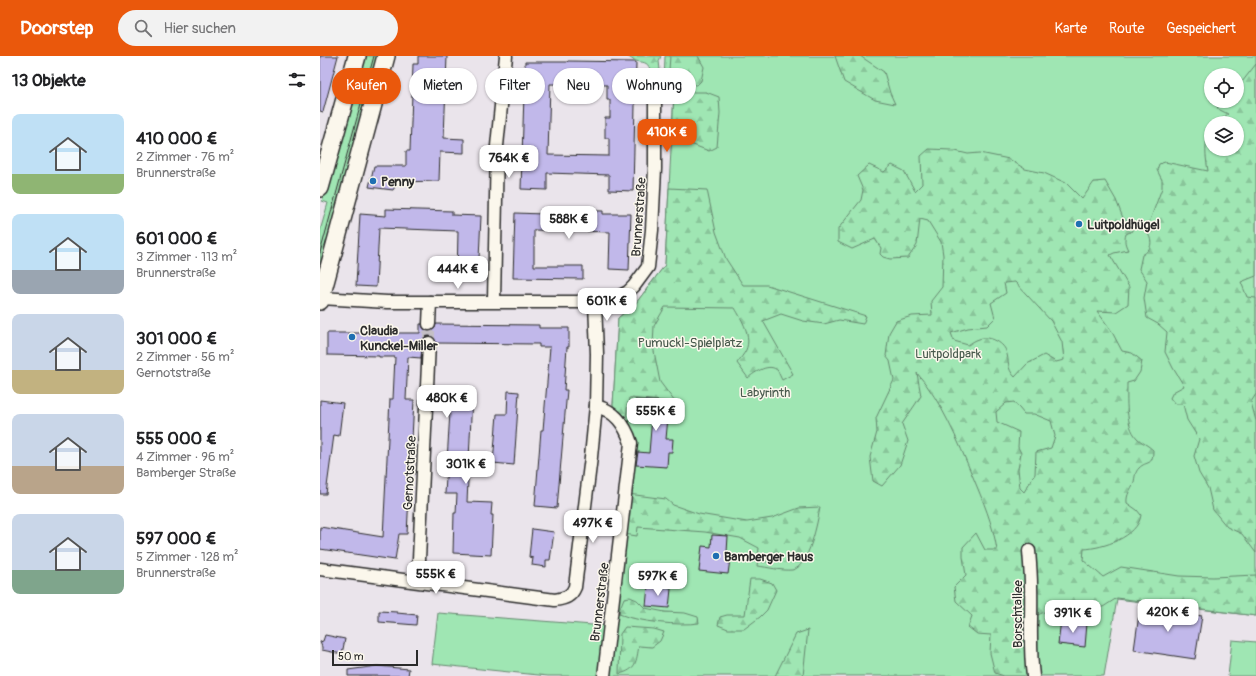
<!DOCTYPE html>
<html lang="de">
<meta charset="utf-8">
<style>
body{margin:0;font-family:Pangolin,sans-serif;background:#f2f2f2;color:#202124;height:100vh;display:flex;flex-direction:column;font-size:15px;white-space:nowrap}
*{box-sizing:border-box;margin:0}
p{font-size:13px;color:#757577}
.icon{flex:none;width:22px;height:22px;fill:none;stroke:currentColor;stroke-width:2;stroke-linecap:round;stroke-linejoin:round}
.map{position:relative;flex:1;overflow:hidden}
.details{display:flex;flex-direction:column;background:#fff;width:320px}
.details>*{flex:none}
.guide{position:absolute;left:12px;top:12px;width:380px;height:36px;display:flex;gap:8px}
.controls{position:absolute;left:884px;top:12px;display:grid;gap:8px}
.controls a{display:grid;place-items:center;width:40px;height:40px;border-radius:50%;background:#fff;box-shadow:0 1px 3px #0004;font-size:20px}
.scale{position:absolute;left:12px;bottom:10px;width:86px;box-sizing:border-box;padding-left:4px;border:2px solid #2b2b2b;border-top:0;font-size:11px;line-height:14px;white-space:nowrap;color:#2b2b2b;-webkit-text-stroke:3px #fbf7ec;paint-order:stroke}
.price{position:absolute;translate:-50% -34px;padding:0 9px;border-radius:8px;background:#fff;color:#222;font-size:13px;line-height:26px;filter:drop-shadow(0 1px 2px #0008)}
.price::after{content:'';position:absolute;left:50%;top:24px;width:12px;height:9px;margin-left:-6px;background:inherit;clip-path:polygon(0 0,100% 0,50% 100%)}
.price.selected{background:#ea580c;color:#fff}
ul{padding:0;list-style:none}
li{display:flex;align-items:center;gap:12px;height:100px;padding:0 12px}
li span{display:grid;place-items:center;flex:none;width:112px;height:80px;border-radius:8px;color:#555}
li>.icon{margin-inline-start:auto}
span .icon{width:48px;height:48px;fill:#fffc;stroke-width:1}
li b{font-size:17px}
h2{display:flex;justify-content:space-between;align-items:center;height:48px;padding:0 12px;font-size:17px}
.pill{padding:0 14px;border-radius:18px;background:#fff;box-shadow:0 1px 3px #0004;font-size:14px;line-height:36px}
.pill.selected{background:#ea580c;color:#fff}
header{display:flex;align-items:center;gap:24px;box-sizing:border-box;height:56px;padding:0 20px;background:#ea580c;color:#fff}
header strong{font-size:19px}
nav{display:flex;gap:22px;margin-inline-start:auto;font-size:14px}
.search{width:280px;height:36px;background:#f2f2f2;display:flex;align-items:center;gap:10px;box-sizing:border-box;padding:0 14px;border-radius:22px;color:#757577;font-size:15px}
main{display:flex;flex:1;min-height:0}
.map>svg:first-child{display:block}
.green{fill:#9fe6b3;stroke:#65886f;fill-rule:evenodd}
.forest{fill:url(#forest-firs);stroke:#65886f;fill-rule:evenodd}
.building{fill:#c1b8ea;stroke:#2b2b2b;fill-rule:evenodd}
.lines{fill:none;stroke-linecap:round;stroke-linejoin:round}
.street-tunnel{stroke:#c4bfc5;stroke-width:12;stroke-dasharray:12 6;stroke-linecap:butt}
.street-casing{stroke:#2b2b2b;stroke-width:15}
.secondary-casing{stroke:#2b2b2b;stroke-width:20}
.street{stroke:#fbf7ec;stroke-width:12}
.secondary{stroke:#fbf7ec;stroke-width:17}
.tram{stroke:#2b2b2b;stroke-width:1}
.poi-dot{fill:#1f6fb2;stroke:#fbf7ec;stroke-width:1.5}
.labels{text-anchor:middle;stroke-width:3;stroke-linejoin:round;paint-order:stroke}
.poi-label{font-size:13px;font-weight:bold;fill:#2b2b2b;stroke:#fbf7ec;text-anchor:start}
.street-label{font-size:13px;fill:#2b2b2b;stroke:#fbf7ec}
.park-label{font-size:13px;fill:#485a4d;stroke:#fbf7ec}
</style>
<header>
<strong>Doorstep</strong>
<div class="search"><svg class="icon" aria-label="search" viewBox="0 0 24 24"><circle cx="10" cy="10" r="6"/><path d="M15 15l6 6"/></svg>Hier suchen</div>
<nav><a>Karte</a><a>Route</a><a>Gespeichert</a></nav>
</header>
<main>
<section class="details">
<h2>13 Objekte<svg class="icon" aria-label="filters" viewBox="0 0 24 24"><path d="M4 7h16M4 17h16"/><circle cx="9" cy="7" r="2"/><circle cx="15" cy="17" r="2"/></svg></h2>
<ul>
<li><span style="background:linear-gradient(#bfe0f5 75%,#8fb573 0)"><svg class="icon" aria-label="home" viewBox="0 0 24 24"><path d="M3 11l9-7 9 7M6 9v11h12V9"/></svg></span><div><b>410 000 €</b><p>2 Zimmer · 76 m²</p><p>Brunnerstraße</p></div></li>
<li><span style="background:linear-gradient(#bfe0f5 70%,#9aa5b1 0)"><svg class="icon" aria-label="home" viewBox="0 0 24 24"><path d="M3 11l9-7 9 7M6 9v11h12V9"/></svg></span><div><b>601 000 €</b><p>3 Zimmer · 113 m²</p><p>Brunnerstraße</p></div></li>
<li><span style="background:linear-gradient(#c9d6e8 70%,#c2b280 0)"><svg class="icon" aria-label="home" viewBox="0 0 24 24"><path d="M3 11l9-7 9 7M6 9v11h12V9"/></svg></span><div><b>301 000 €</b><p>2 Zimmer · 56 m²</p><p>Gernotstraße</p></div></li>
<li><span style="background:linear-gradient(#c9d6e8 65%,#b9a48a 0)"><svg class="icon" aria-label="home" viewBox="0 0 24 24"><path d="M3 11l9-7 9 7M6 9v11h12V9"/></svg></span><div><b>555 000 €</b><p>4 Zimmer · 96 m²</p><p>Bamberger Straße</p></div></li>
<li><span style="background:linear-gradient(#c9d6e8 70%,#7fa58c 0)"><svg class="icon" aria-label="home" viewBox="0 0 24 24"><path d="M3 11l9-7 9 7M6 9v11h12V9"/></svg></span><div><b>597 000 €</b><p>5 Zimmer · 128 m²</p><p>Brunnerstraße</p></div></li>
</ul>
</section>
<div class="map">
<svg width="936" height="620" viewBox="0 0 936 620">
<defs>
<pattern id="forest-firs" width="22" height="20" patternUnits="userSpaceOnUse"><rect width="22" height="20" fill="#9fe6b3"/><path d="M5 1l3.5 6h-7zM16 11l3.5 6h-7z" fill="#89c59a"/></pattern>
</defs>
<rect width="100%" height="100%" fill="#eae4eb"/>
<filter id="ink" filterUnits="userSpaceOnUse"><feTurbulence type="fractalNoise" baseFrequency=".025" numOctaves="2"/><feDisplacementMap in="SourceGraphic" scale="8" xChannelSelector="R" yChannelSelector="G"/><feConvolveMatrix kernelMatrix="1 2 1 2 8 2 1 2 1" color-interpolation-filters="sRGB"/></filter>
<g filter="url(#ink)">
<g class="green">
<polygon points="43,0 60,0 0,215 0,175 8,147 2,145 12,117"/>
<path d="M345,0h591v560l-139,-17 -13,77h-499l26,-233 -15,-26 -3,-12 5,-87 18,-15 29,-38 9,-173 -10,-7zM891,19h26v26h-26zM891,67h26v26h-26z"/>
<polygon points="118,557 285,570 279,620 228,620 112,608"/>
<polygon points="912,584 936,586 936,620 908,620"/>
</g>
<g class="forest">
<path d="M307,0h34l-2,5 1,9 -5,2 -5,-3c-3,-8 -7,-6 -14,-8 -3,-1 -6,-3 -9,-5z"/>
<polygon points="350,0 378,0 384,11 381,25 377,29 355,26 349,14"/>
<polygon points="515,0 540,0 564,16 570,37 575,48 555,44 524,26"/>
<path d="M936,8v212l-15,6 6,15 9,1v96l-5,8 5,19v132l-14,-19 -15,-7 -14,-17 -5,-22 -9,-15 -5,-17 5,-17 -12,-19 -4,-16h-8l-5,-6 3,-6 11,-6 -11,-18 -8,-16 2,-20 -9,-8 -11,-6 -3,-20 3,-17 -8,-12 3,-14c11,-6 11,-15 4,-24l16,-43v-8l-5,-10 2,-6 6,-2 43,9c-2,-13 -5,-28 3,-40v18h26v-26h-21l12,-9 -10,-5 -2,-8h21v-14l5,-5z"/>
<polygon points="354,36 386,36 399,41 400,57 397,91 389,95 352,81"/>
<path d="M609,93l22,1 17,4 12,-1 29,6 16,10 19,4 22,10 16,16 12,-17 11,-1 11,19 7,18 9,6v7l-6,3c-2,7 -1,10 2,16l-14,3 -4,2 19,32 -1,17 -12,8 -19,-1 14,19 11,21 10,2 10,8 -2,11 -6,9 -7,2c0,17 -2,42 10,55 5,5 11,7 16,12 0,17 -6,10 -14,18 -4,4 -4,9 -5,14 -3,8 -8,12 -7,21l10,7 4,5c-3,22 -38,33 -57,34l-1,11 20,17 18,-10 58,9 34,1 43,-2v41l-139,-18 -14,9 -39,-3 -41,17 4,55h-23l-9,-3 -5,-20 1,-18 -14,-1 -9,-7 4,-11 -16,-15 -2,-14 12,-12 -3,-18v-10l13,-14 9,17h12c-4,-26 -14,-49 -24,-73 -15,-36 -31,-75 -56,-104l4,23 -19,28 6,17 -8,24 -18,21 -9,-5 -3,-24 7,-25 -1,-14 18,-38 -4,-19 -4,-5 3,-23 7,-12 16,-5 20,-1 -1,-14 11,-14 1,-32 -2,-13 -13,-21 -8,-2 -3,26 -9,13 -18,1 -7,-2 -3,-3 1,-6 -6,-9 -23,10 -14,-7v-13l23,-29 2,-10 -6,-14 12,-11 15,7 8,-7 12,6 11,20 7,-7 -1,-28zM695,226l36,39 11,21 2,18 -8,2 -12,-7 -17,9 -12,13c-9,-9 -5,-15 -9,-26 -3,-9 -18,-16 -27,-12 -4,1 -8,4 -11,6l-14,-4 -3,-8 17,-5 19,-2 8,-8 -4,-15 15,-10 -2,-10zM694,346l10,12h10l17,7 4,15 -4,12 -15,4 -1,22 -11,18 -4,-4 -2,-19 3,-16 -3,-6 1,-15 -22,-10 -1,-10 10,-9z"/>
<path d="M349,132l38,2 9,42 10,27 17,26h24l99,31 -3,8 -24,-4 -15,4 -21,-3 -22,-7 -18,7 30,53 -11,6c-1,-2 -3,-6 -4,-9 -8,-9 -23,1 -30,7l-11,-15c3,-4 7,-9 9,-13 6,-14 -4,-30 -11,-42l-70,-1 -11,19 -1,20 7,36 15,20 -46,-4 -3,19 -13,-12 5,-87 18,-15 29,-38z"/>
<path d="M308,438l38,5 7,6 26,9 48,8 25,-4 27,-10 21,-1c-2,13 -11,61 -28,63 -11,1 -24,-3 -35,-4l2,-18 -19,-10 -35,-6 -67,-5 -1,9 -13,-2z"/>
<polygon points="430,523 440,523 452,527 456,534 447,554 440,561 424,573 408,573 398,569 400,561 407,559 425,559"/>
<path d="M310,541l7,3 8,8 20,4 20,1 13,4 1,6c-20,3 -60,-1 -80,-9l1,-6 4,-10z"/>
<path d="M305,571l29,2 10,3 -4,9 -8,6 -13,-1c-3,15 -2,24 -20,28l1,-40z"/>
<polygon points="488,574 483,620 455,620 476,578"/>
</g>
<g class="building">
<polygon points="0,0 18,0 3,56 0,55"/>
<polygon points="98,0 127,0 124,82 144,83 144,97 120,96 119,125 78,126 73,134 49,131 54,110 86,110 86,95 90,95 93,8 98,8"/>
<path d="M248,5l68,1 -3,129 -24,-1v-15l-62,-2v17l-26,-1 4,-127h42zM230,28l57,1v15h3v18h-5v20h4v18l-61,-1z"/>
<polygon points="66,153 132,155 132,159 161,160 158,224 137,223 138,175 59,172 56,231 36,230 40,158 66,160"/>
<polygon points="223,154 283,155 283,158 311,158 309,214 289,213 290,176 214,174 214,210 263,210 263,223 193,222 195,157 223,158"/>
<polygon points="100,268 102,268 105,274 109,275 115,272 116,268 219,269 219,272 249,272 249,291 247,291 244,334 247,334 237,452 215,450 221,374 223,374 230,291 219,291 219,288 116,287 113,281 109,280 105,281 103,283 101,302 88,301 86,344 94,344 87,478 79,478 75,504 0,493 0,471 63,481 70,343 73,343 75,301 59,301 59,300 7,299 7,277 100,277"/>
<polygon points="188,335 199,336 194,409 173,407 177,358 187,358"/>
<polygon points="131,339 152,340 147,446 172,447 171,459 173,459 171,499 133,497 134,457 136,457 137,438 125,438"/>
<polygon points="0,344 23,347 19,380 14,379 6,438 0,438"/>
<polygon points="315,344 356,347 355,362 348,361 346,383 353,383 352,396 348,396 347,411 316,409 318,396 329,397 332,361 313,359"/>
<polygon points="212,473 234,476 230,504 226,504 226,511 212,509 213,502 209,501"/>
<polygon points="392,479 408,480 407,496 411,496 408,518 379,515 382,490 391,491"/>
<polygon points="328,530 351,533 349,552 326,550"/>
<polygon points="820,551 882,560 875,603 814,594"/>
<polygon points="59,555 77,556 77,557 97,559 96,569 59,566"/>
<polygon points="741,564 767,567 765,591 738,588"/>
<polygon points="5,579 25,583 22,598 2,594 2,591 0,586 3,585"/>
<polygon points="57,610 89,613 88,620 28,620 28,614"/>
</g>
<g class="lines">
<polyline class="street-tunnel" points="109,287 109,268"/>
<defs>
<g id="street">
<polyline points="1,242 67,246 275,246"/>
<polyline points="174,245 177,90 186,0"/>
<polyline points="109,268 110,246"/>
<path d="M276,350c19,5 29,18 35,37l-27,233"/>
<path d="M709,495c1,12 2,23 2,35 1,30 -2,60 2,90"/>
<path d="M0,513l235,31c10,-2 16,-3 20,-13l16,-130 5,-51 1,-52 -2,-52 19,-3 14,-7 6,-6 14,-19 4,-37 3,-61v-76"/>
<polyline points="98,525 109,287"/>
</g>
<g id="secondary">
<polyline points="0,132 37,0"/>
<polyline points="0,245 66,0"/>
</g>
</defs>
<use href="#street" class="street-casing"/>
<use href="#secondary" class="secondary-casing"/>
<use href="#street" class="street"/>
<use href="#secondary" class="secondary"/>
<polyline class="tram" points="0,197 54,0"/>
</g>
</g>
<g class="poi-dot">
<circle cx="53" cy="125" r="4"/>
<circle cx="759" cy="168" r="4"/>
<circle cx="32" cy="281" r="4"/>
<circle cx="396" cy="500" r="4"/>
</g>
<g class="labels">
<g class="poi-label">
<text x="61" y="130">Penny</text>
<text x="767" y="173">Luitpoldhügel</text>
<text x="40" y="279">Claudia<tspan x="40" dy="15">Kunckel-Miller</tspan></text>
<text x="404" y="505">Bamberger Haus</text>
</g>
<g class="street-label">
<text transform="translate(318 161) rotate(-86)" y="5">Brunnerstraße</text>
<text transform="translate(89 417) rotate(-87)" y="5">Gernotstraße</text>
<text transform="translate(279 546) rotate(-83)" y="5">Brunnerstraße</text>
<text transform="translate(697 558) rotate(-90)" y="5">Borschtallee</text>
</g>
<g class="park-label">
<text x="370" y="291">Pumuckl-Spielplatz</text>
<text x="628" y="302">Luitpoldpark</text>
<text x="445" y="341">Labyrinth</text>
</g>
</g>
</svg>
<div class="controls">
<a><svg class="icon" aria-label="locate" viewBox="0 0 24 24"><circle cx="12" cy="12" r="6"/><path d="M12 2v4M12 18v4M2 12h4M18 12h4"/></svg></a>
<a><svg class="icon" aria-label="layers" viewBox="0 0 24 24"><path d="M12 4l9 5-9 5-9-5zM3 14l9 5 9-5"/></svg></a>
</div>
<div class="scale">50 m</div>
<b class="price selected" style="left:347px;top:97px">410K €</b>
<b class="price" style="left:189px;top:123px">764K €</b>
<b class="price" style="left:249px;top:184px">588K €</b>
<b class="price" style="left:138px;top:234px">444K €</b>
<b class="price" style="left:287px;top:266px">601K €</b>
<b class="price" style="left:127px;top:363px">480K €</b>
<b class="price" style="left:336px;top:376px">555K €</b>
<b class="price" style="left:146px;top:429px">301K €</b>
<b class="price" style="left:273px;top:488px">497K €</b>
<b class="price" style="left:116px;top:539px">555K €</b>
<b class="price" style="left:338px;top:541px">597K €</b>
<b class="price" style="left:848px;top:577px">420K €</b>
<b class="price" style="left:753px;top:578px">391K €</b>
<div class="guide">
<a class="pill selected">Kaufen</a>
<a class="pill">Mieten</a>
<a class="pill">Filter</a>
<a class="pill">Neu</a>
<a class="pill">Wohnung</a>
</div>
</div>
</main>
